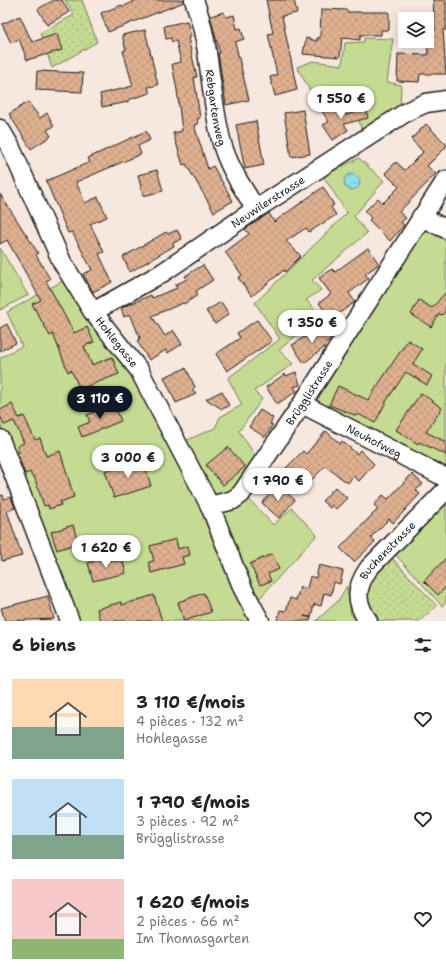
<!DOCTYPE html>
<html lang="fr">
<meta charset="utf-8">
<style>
body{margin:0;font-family:"Shantell Sans",sans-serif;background:#f6f6f6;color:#222;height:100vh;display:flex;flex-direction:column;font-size:15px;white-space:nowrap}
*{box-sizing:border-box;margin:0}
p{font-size:13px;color:#767676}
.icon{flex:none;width:22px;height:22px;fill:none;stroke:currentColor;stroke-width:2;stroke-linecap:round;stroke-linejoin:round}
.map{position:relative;height:621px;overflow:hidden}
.panel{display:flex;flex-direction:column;background:#fff;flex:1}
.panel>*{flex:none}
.buttons{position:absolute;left:398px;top:12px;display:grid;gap:8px}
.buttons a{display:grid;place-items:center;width:36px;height:36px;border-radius:0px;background:#fff;box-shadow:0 2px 10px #0003;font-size:20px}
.price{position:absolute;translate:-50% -34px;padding:0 9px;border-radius:14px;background:#fff;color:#222;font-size:13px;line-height:26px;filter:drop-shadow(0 1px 2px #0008)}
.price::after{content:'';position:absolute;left:50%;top:24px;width:12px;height:9px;margin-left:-6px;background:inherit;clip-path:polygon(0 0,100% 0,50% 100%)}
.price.on{background:#111827;color:#fff}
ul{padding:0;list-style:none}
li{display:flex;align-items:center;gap:12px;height:100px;padding:0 12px}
li span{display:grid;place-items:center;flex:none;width:112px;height:80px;border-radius:0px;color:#555}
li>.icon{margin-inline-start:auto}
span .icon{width:48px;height:48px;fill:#fffc;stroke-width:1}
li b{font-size:17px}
h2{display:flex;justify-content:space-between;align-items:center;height:48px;padding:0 12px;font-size:17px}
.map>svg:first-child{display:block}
.grass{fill:url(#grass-dots);stroke:#707c56}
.garden{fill:#c5db91;stroke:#707c56}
.water{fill:url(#water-waves);stroke:#619099}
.building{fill:url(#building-cross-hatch);stroke:#1c1c1c}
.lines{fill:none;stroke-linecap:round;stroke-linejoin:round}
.minor-casing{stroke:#1c1c1c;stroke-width:21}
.minor{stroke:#fff;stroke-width:18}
.labels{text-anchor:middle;stroke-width:3;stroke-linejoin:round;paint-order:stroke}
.street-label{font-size:11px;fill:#1c1c1c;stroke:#fff}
</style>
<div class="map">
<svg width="446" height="621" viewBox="0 0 446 621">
<defs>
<pattern id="grass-dots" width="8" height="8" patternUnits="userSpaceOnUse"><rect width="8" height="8" fill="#c5db91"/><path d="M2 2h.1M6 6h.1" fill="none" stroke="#a9bb7c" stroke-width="1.8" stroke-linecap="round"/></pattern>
<pattern id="water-waves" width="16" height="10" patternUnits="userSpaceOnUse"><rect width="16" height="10" fill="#8fdeec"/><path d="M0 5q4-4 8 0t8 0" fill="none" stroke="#7bbeca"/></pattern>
<pattern id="building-cross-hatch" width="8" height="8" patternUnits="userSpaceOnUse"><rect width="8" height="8" fill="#e0b191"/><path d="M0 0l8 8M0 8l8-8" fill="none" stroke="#c0987c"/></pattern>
</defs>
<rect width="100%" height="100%" fill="#f6e8de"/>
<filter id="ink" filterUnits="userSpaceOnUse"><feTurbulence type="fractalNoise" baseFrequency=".025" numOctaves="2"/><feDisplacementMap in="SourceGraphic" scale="8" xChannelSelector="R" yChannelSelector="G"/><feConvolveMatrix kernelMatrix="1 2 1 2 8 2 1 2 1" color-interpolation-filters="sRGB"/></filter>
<g filter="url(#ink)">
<g class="grass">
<polygon points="65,0 82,0 97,42 52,68 40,33 74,15"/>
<path d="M391,557l46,49 -18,15h-42c-23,-29 -6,-42 14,-64z"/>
</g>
<g class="garden">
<polygon points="364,38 393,39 387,82 401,85 400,109 363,135 351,91 317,103 297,67 313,61 342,65 345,43 364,42"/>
<polygon points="359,158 384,181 354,216 367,233 312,280 321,290 306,300 321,315 279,350 293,364 254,391 262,399 239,431 256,457 228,496 212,499 185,441 215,428 220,417 242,405 228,378 280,339 255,303 347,213 323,176"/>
<polygon points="435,229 446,234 446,471 315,402 315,394 424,232"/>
<polygon points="0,248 28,295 0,310"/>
<polygon points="66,279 136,372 204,507 252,621 76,621 0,423 0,358 22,346 7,312"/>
<polygon points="245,495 273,525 292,508 317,535 258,600 220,518 223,508"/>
<polygon points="446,501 446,603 442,606 395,554"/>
<polygon points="347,586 351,614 357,621 316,621 338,601"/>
</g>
<circle class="water" cx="352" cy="182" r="8"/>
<g class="building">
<polygon points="54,0 62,0 69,12 47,25 38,9"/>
<polygon points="136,0 184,0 184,2 108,32 101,13 122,5 123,7"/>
<polygon points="266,0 294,0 297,13 282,16 297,90 275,96 270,77 277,75 268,34 273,33"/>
<polygon points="433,0 446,0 446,30 443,30 446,74 420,74 419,82 397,81 398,54 428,55 427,31 435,31"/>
<polygon points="321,9 347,10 347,12 389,12 389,30 381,30 381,35 360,35 360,40 342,38 340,57 303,54 306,38 317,41 317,38 320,38"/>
<polygon points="224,12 226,17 234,15 237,29 241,28 244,39 235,42 249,100 226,105 218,53 220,53 210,16"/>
<polygon points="20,16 32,42 57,34 62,50 27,60 19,39 11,43 2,24"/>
<polygon points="187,21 191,37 188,38 197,77 194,77 200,118 197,119 198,124 194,125 208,169 213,166 233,201 214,212 186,164 183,165 173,133 182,131 177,90 172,64 181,62 176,41 172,42 171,38 166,39 164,26"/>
<polygon points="145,30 158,85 148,87 150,93 128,100 128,102 102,107 100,94 133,86 123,51 126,50 122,35"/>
<polygon points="37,71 83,73 82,92 36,90"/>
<polygon points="28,102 40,118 47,113 54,126 47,130 51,136 31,149 9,114"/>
<polygon points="338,102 346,115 366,109 368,118 344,124 348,130 333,140 323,125 329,122 322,111"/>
<polygon points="303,110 310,154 291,157 284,113"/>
<polygon points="256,121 264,165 245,169 236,125"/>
<polygon points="426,124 446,144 446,147 427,166 436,174 399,212 406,218 401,222 404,225 390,241 369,220 371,218 365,211 378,198 383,203 399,187 385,173 396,162 405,170 423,152 411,139"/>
<polygon points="146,131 150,140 138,146 141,154 76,182 85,203 98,197 107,217 90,224 104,252 99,254 112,282 93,292 83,274 92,270 72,232 68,233 46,181 90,162 88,158"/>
<polygon points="157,170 163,191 143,196 138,175"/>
<polygon points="323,187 334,205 331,207 336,215 309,232 306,228 286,241 301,256 285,272 284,270 252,296 238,278 242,275 225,252 249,234 245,229 262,218 269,213 274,222"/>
<polygon points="0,194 38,253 36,255 50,279 46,281 74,333 87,327 94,342 84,346 92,365 112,357 119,374 80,389 71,370 68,372 53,334 50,336 32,304 41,300 7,240 0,244"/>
<polygon points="177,230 182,239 173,243 174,246 130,272 123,257 166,232 168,234"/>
<polygon points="368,248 379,264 365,274 369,278 349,293 355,302 331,319 319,303 331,294 319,278 332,269 335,272"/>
<polygon points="203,265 213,280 196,291 198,295 184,304 183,303 152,316 165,336 173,330 182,344 168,353 166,350 149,360 137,341 140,338 130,314 124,317 121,308 151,295 152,298 177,288 175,285 187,279 185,276"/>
<polygon points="446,292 446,310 442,315 439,314 431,327 411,314 419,300 432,308"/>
<polygon points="221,302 229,314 215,324 206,311"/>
<polygon points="257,320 272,341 227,371 216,354 240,338 237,333"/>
<polygon points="7,324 16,343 0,351 0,328"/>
<polygon points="321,327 331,340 324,345 325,347 304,363 292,345"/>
<polygon points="408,340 422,349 413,364 432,376 427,385 406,372 387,400 375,423 358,414 357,416 329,405 338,386 368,400"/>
<polygon points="186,368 195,387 192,390 196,394 176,403 164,377"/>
<polygon points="296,372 300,385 294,387 297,391 277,404 266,387 285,374 286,376"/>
<polygon points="222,391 229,406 222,409 206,399"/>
<polygon points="421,393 442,408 426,432 446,442 446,455 419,442 418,444 396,430"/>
<polygon points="12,404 19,418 24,416 35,440 40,438 46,456 60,451 74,497 60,502 61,505 49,509 48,505 44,506 34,476 32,477 30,472 25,474 17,453 19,452 17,446 24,443 14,421 4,425 0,416 0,410"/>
<polygon points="114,404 121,421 82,437 78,427 90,422 87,415"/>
<polygon points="260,410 273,418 270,424 273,425 265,437 249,427"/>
<polygon points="326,431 340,444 342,441 357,454 360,450 374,464 359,481 353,476 348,483 325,466 306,486 286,468 303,451 306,454"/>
<polygon points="228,447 245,467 223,485 206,465"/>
<polygon points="130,463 132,467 144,463 151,486 114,498 105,471"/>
<polygon points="412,474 423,484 416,490 420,494 393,523 389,519 371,537 375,542 354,562 340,548 378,509 374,505 383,495 388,499"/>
<polygon points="278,485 295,500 279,518 262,503"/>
<polygon points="335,487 347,498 336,509 332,505 330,508 322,501"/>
<polygon points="3,495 4,499 11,497 15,508 7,511 22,556 2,561 0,552 0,496"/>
<polygon points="73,525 78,543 57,550 51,532"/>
<polygon points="176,539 178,549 188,546 190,555 182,557 184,564 151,573 149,562 154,561 150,546"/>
<polygon points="272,554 279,569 268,574 271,581 260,585 250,564"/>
<polygon points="103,558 118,561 122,559 126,573 93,581 88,563"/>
<polygon points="446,558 446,587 438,595 424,581"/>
<polygon points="319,565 343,571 340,584 334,582 331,595 324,593 321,606 314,604 311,617 304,616 311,618 310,621 277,621 280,610 286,611 290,598 296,600 300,587 307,589 310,576 316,578"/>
<polygon points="204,593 211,612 184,621 178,602"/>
<polygon points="154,595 162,621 100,621 97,609 121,602 122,605"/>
<polygon points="48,596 54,619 5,621 1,608"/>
</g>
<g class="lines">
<defs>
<g id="minor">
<path id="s1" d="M194,0c18,47 15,99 29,147 7,22 20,42 33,62"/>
<path id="s2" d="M0,129l10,17 52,116 31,50 46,58 71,136 33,83 17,32"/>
<polyline points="421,217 446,229"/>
<path id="s3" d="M93,312l69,-39 94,-64 152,-98 18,-8 20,-3"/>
<path id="s4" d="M302,404l144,74"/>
<polyline points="0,439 70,621"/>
<path id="s5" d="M210,506l23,-6 8,-6 61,-90 144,-224"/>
<path id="s6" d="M368,621c-13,-20 -13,-33 1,-53l77,-78"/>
</g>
</defs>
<use href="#minor" class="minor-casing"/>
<use href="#minor" class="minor"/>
</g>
</g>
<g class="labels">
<g class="street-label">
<text dy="4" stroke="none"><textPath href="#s1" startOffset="110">Rebgartenweg</textPath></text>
<text dy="4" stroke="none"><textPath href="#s3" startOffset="207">Neuwilerstrasse</textPath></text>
<text dy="4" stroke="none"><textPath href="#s2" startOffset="244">Hohlegasse</textPath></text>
<text dy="4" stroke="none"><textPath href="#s5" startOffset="156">Brügglistrasse</textPath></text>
<text dy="4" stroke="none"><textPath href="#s4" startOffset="81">Neuhofweg</textPath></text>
<text dy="4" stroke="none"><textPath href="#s6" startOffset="83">Buchenstrasse</textPath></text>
</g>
</g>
</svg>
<div class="buttons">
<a><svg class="icon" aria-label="layers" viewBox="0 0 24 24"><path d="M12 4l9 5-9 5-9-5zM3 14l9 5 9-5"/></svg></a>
</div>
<b class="price" style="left:341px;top:120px">1 550 €</b>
<b class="price" style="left:312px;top:344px">1 350 €</b>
<b class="price on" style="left:100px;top:420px">3 110 €</b>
<b class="price" style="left:128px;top:479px">3 000 €</b>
<b class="price" style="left:278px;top:502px">1 790 €</b>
<b class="price" style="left:106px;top:569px">1 620 €</b>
</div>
<section class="panel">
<h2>6 biens<svg class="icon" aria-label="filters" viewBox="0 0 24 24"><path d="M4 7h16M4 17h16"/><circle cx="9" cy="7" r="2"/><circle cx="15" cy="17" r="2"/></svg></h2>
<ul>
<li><span style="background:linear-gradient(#ffd9b3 60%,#7fa58c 0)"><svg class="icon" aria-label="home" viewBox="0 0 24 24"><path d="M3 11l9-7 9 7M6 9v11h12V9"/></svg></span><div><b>3 110 €/mois</b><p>4 pièces · 132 m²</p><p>Hohlegasse</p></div><svg class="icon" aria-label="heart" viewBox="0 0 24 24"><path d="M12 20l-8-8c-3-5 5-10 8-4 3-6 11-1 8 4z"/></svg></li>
<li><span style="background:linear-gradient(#bfe0f5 70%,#7fa58c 0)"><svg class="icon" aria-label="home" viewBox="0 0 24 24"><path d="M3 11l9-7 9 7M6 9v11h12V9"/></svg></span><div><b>1 790 €/mois</b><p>3 pièces · 92 m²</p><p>Brügglistrasse</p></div><svg class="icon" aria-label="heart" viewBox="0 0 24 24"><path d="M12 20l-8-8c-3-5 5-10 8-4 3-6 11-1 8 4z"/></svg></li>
<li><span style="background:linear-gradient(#f6c9c9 75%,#8fb573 0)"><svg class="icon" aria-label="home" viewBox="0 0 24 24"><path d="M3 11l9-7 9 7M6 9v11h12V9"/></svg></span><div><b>1 620 €/mois</b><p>2 pièces · 66 m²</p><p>Im Thomasgarten</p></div><svg class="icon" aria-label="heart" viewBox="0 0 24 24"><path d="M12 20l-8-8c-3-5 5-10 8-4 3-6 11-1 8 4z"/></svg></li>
</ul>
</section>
